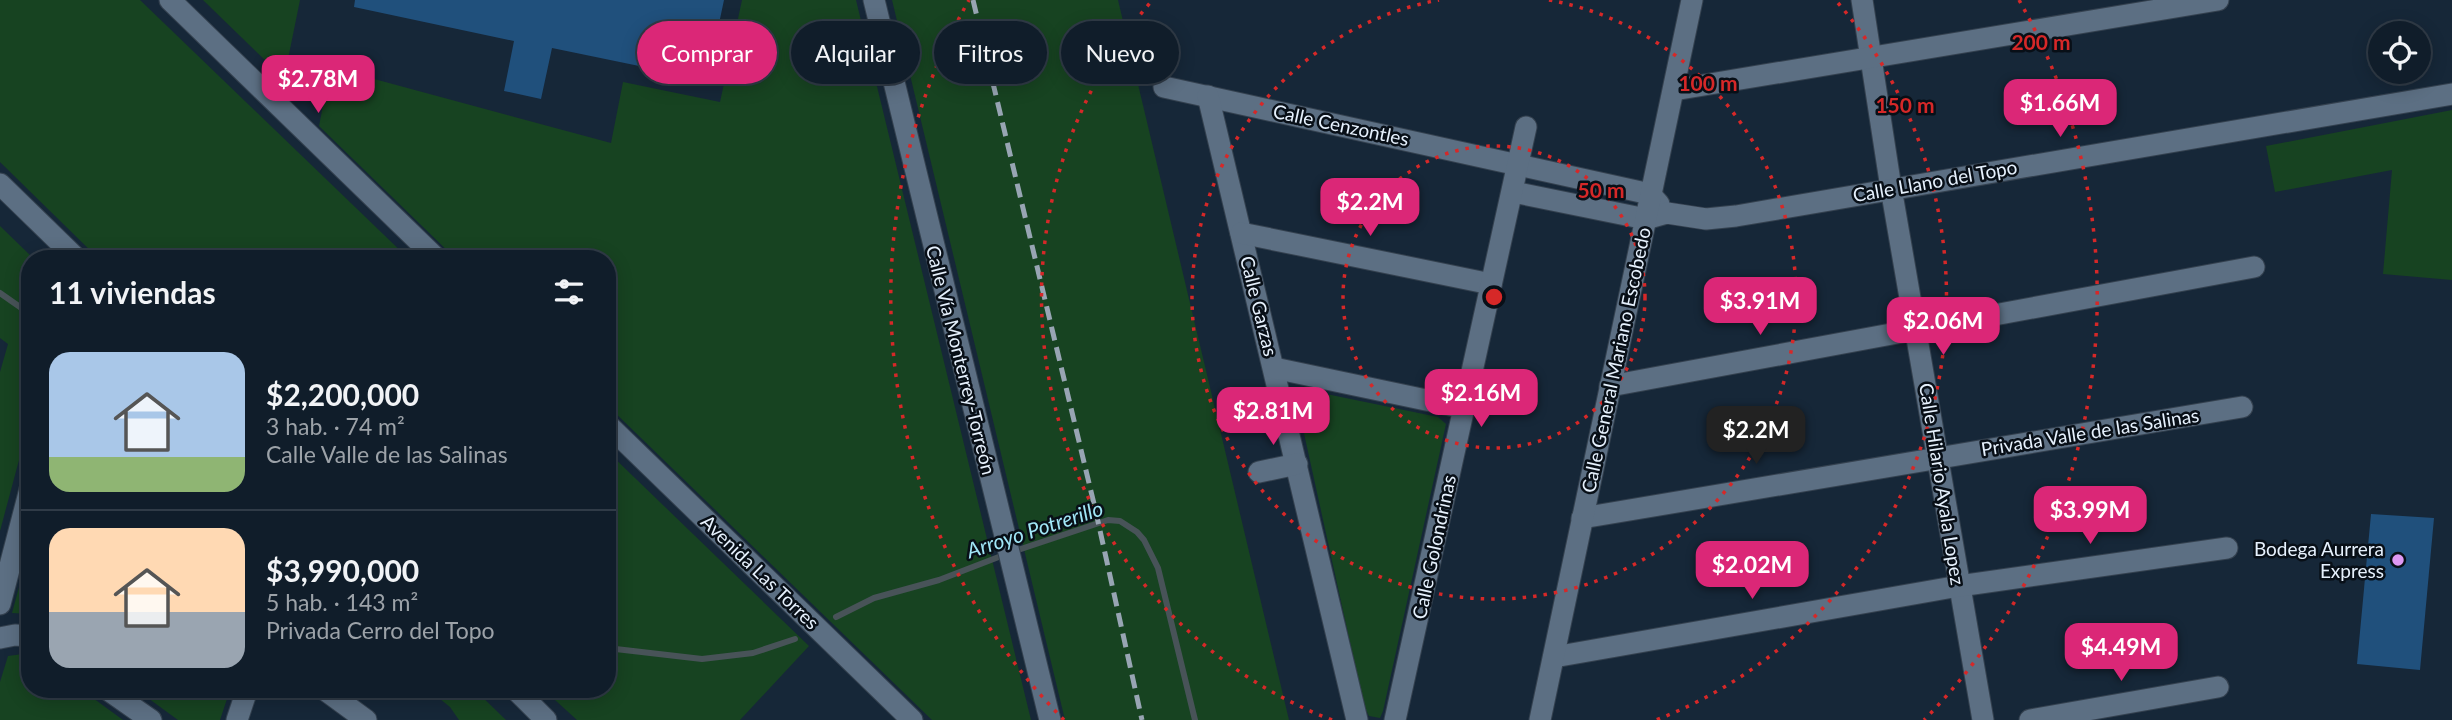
<!DOCTYPE html>
<html lang="es">
<meta charset="utf-8">
<style>
body{margin:0;font-family:Lato,sans-serif;background:#192632;color:#f1f3f6;height:100vh;display:flex;flex-direction:column;font-size:26px;white-space:nowrap}
*{box-sizing:border-box;margin:0}
p{font-size:23px;color:#9ca2a8}
.icon{flex:none;width:38px;height:38px;fill:none;stroke:currentColor;stroke-width:2;stroke-linecap:round;stroke-linejoin:round}
.map{position:relative;flex:1;overflow:hidden}
.side{position:absolute;left:21px;top:250px;width:595px;height:448px;display:flex;flex-direction:column;background:#101d2a;border-radius:28px;box-shadow:0 4px 18px #0003,0 0 0 2px #303b47}
.side>*{flex:none}
.hud{position:absolute;left:637px;top:21px;width:665px;height:63px;display:flex;gap:14px}
.fabs{position:absolute;left:2368px;top:21px;display:grid;gap:14px}
.fabs a{display:grid;place-items:center;width:63px;height:63px;border-radius:50%;background:#101d2a;box-shadow:0 4px 18px #0003,0 0 0 2px #303b47;font-size:35px}
.price{position:absolute;translate:-50% -60px;padding:0 16px;border-radius:14px;background:#db2777;color:#fff;font-size:23px;line-height:46px;filter:drop-shadow(0 2px 4px #0008)}
.price::after{content:'';position:absolute;left:50%;top:42px;width:21px;height:16px;margin-left:-10px;background:inherit;clip-path:polygon(0 0,100% 0,50% 100%)}
.price.active{background:#222;color:#fff}
ul{padding:0;list-style:none}
li{display:flex;align-items:center;gap:21px;height:175px;padding:0 28px}
li+li{border-top:2px solid #303b47}
li span{display:grid;place-items:center;flex:none;width:196px;height:140px;border-radius:21px;color:#555}
li>.icon{margin-inline-start:auto}
span .icon{width:84px;height:84px;fill:#fffc;stroke-width:1}
li b{font-size:30px}
h2{display:flex;justify-content:space-between;align-items:center;height:84px;padding:0 28px;font-size:30px}
.pill{padding:0 24px;border-radius:32px;background:#101d2a;box-shadow:0 4px 18px #0003,0 0 0 2px #303b47;font-size:24px;line-height:63px}
.pill.active{background:#db2777;color:#fff}
.map>svg:first-child{display:block}
.green{fill:#174321}
.lines{fill:none;stroke-linecap:round;stroke-linejoin:round}
.stream{stroke:#485358;stroke-width:6}
.building{fill:#20507c}
.minor-casing{stroke:#34414f;stroke-width:23}
.minor{stroke:#5c6f83;stroke-width:21}
.rail{stroke:#98a5b3;stroke-width:5;stroke-dasharray:14 7;stroke-linecap:butt}
.ring{fill:none;stroke:#d62828;stroke-width:3.5;stroke-dasharray:3.5 7}
.poi-dot{fill:#de98f3;stroke:#080f17;stroke-width:2.5}
.labels{text-anchor:middle;stroke-width:5;stroke-linejoin:round;paint-order:stroke}
.street-label{font-size:19px;fill:#e6f1fd;stroke:#080f17}
.poi-label{font-size:19px;fill:#e6f1fd;stroke:#080f17;text-anchor:end}
.water-label{font-size:21px;font-style:italic;fill:#a1e7f7;stroke:#080f17}
.centre{fill:#d62828;stroke:#080f17;stroke-width:3.5}
.ring-label{font-size:21px;text-anchor:middle;font-weight:bold;fill:#d62828;stroke:#080f17;stroke-width:5;stroke-linejoin:round;paint-order:stroke}
</style>
<div class="map">
<svg width="2452" height="720" viewBox="0 0 2452 720">
<rect width="100%" height="100%" fill="#162738"/>
<g class="green">
<polygon points="0,0 140,0 409,259 99,259 0,162"/>
<polygon points="203,0 300,0 287,64 275,70"/>
<polygon points="742,0 856,0 1031,720 932,720 607,405 607,259 456,259 319,126 327,85 352,73 611,143 623,82 720,102"/>
<polygon points="892,0 1118,0 1289,720 1065,720"/>
<polygon points="2452,110 2452,280 2383,274 2392,170 2275,192 2266,146"/>
<polygon points="0,226 34,259 30,259 30,419 0,531 0,372 8,344 0,338"/>
<polygon points="1302,389 1438,417 1446,424 1383,711 1380,718 1369,716 1364,706 1296,397 1296,394"/>
<polygon points="607,451 809,646 740,720 577,720 544,690 607,690"/>
<polygon points="30,547 30,614 12,613"/>
<polygon points="30,653 30,690 82,690 123,720 0,720 0,682 8,656"/>
<polygon points="137,690 230,690 220,720 178,720"/>
<polygon points="429,690 475,690 506,720 459,720 450,707"/>
</g>
<g class="lines">
<g class="stream">
<polyline points="0,293 30,314"/>
<polyline points="836,617 874,598 939,580 1009,553 1108,520 1120,521 1137,532 1144,540 1158,568 1195,720"/>
<polyline points="607,648 702,659 753,653 795,639"/>
</g>
</g>
<g class="building">
<polygon points="355,0 724,0 707,80 552,48 541,99 504,91 514,41 354,7"/>
<polygon points="2371,514 2434,518 2420,670 2357,664"/>
</g>
<g class="lines">
<defs>
<g id="minor">
<polyline points="170,0 437,259"/>
<polyline points="874,0 1050,720"/>
<polyline points="1862,0 1891,188 1983,720"/>
<polyline points="1164,87 1650,194 1659,204"/>
<polyline points="1674,90 2218,0"/>
<polyline points="1208,96 1357,720"/>
<polyline points="0,184 77,259"/>
<polyline points="1513,192 1646,219 1667,213 1706,219 1736,216 2452,94"/>
<polyline points="1241,233 1491,284"/>
<polyline points="1274,368 1464,408"/>
<polyline points="1610,386 2254,267"/>
<polyline points="607,424 912,720"/>
<polyline points="1259,472 1297,464"/>
<polyline points="1582,518 2242,407"/>
<polyline points="0,604 30,489"/>
<polyline points="0,638 15,635 30,636"/>
<polyline points="1554,657 1959,586 2227,548"/>
<polyline points="108,690 151,720"/>
<polyline points="325,690 366,720"/>
<polyline points="516,690 546,720"/>
<polyline points="237,720 247,690"/>
<polyline points="1395,720 1526,127"/>
<polyline points="1540,720 1692,0"/>
<polyline points="2030,720 2218,687"/>
</g>
</defs>
<use href="#minor" class="minor-casing"/>
<use href="#minor" class="minor"/>
<polyline class="rail" points="973,0 1095,508 1142,720"/>
</g>
<g class="ring">
<circle cx="1494" cy="297" r="151"/>
<path d="M1549 0A302 302 0 1 1 1439 0"/>
<path d="M1332 720A453 453 0 0 1 1150 3M1838 3A453 453 0 0 1 1656 720"/>
<path d="M1064 720A603 603 0 0 1 969 0M2019 0A603 603 0 0 1 1924 720"/>
</g>
<circle class="poi-dot" cx="2398" cy="560" r="7"/>
<g class="labels">
<g class="street-label">
<text transform="translate(1341 125) rotate(12)" y="7">Calle Cenzontles</text>
<text transform="translate(1935 181) rotate(-10)" y="7">Calle Llano del Topo</text>
<text transform="translate(1259 306) rotate(76)" y="7">Calle Garzas</text>
<text transform="translate(961 360) rotate(76)" y="7">Calle Vía Monterrey-Torreón</text>
<text transform="translate(1616 360) rotate(-78)" y="7">Calle General Mariano Escobedo</text>
<text transform="translate(2090 432) rotate(-9)" y="7">Privada Valle de las Salinas</text>
<text transform="translate(1942 484) rotate(81)" y="7">Calle Hilario Ayala Lopez</text>
<text transform="translate(1434 547) rotate(-78)" y="7">Calle Golondrinas</text>
<text transform="translate(760 572) rotate(44)" y="7">Avenida Las Torres</text>
</g>
<g class="poi-label">
<text x="2384" y="556">Bodega Aurrera<tspan x="2384" dy="22">Express</tspan></text>
</g>
<g class="water-label">
<text transform="translate(1035 530) rotate(-18)" y="7">Arroyo Potrerillo</text>
</g>
</g>
<circle cx="1494" cy="297" r="10" class="centre"/>
<g class="ring-label">
<text x="2041" y="50">200 m</text>
<text x="1708" y="91">100 m</text>
<text x="1905" y="113">150 m</text>
<text x="1601" y="198">50 m</text>
</g>
</svg>
<div class="fabs">
<a><svg class="icon" aria-label="locate" viewBox="0 0 24 24"><circle cx="12" cy="12" r="6"/><path d="M12 2v4M12 18v4M2 12h4M18 12h4"/></svg></a>
</div>
<b class="price" style="left:318px;top:115px">$2.78M</b>
<b class="price" style="left:2060px;top:139px">$1.66M</b>
<b class="price" style="left:1370px;top:238px">$2.2M</b>
<b class="price" style="left:1760px;top:337px">$3.91M</b>
<b class="price" style="left:1943px;top:357px">$2.06M</b>
<b class="price" style="left:1481px;top:429px">$2.16M</b>
<b class="price" style="left:1273px;top:447px">$2.81M</b>
<b class="price active" style="left:1756px;top:466px">$2.2M</b>
<b class="price" style="left:2090px;top:546px">$3.99M</b>
<b class="price" style="left:1752px;top:601px">$2.02M</b>
<b class="price" style="left:2121px;top:683px">$4.49M</b>
<div class="hud">
<a class="pill active">Comprar</a>
<a class="pill">Alquilar</a>
<a class="pill">Filtros</a>
<a class="pill">Nuevo</a>
</div>
<section class="side">
<h2>11 viviendas<svg class="icon" aria-label="filters" viewBox="0 0 24 24"><path d="M4 7h16M4 17h16"/><circle cx="9" cy="7" r="2"/><circle cx="15" cy="17" r="2"/></svg></h2>
<ul>
<li><span style="background:linear-gradient(#a9c7e8 75%,#8fb573 0)"><svg class="icon" aria-label="home" viewBox="0 0 24 24"><path d="M3 11l9-7 9 7M6 9v11h12V9"/></svg></span><div><b>$2,200,000</b><p>3 hab. · 74 m²</p><p>Calle Valle de las Salinas</p></div></li>
<li><span style="background:linear-gradient(#ffd9b3 60%,#9aa5b1 0)"><svg class="icon" aria-label="home" viewBox="0 0 24 24"><path d="M3 11l9-7 9 7M6 9v11h12V9"/></svg></span><div><b>$3,990,000</b><p>5 hab. · 143 m²</p><p>Privada Cerro del Topo</p></div></li>
</ul>
</section>
</div>
